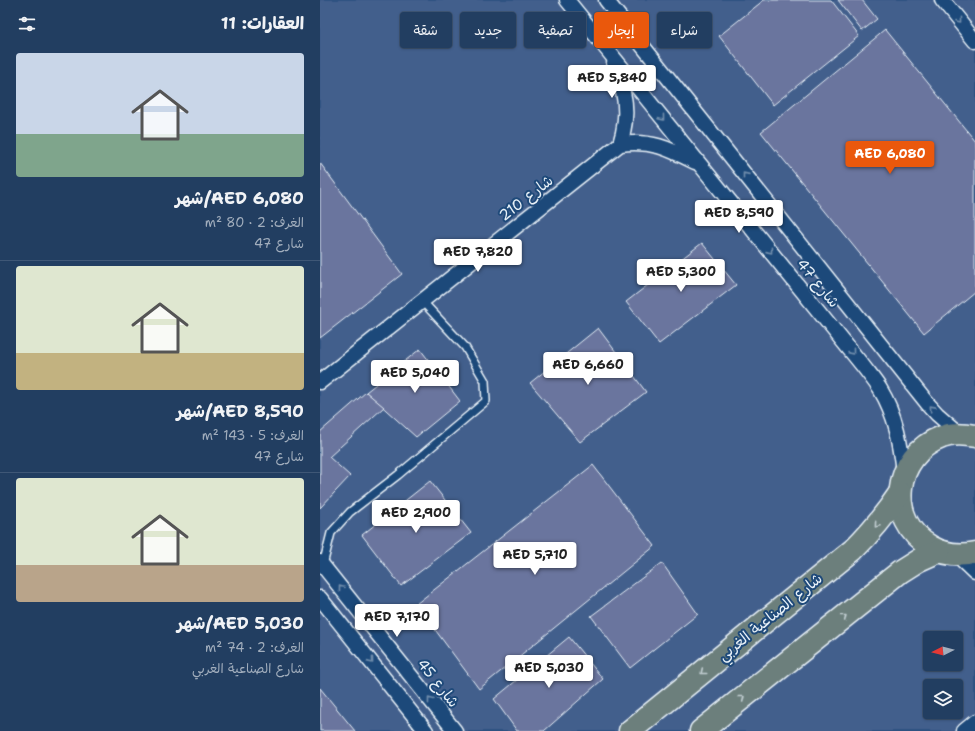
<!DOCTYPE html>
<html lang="ar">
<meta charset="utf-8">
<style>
body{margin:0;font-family:"Shantell Sans","Playpen Sans Arabic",sans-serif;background:#2a4567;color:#f1f3f6;direction:rtl;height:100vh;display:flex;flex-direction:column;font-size:15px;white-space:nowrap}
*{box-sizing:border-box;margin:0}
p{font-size:13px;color:#a2aebd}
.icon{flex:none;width:22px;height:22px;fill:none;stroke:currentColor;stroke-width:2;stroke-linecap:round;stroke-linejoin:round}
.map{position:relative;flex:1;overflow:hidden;direction:ltr}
.side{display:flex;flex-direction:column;background:#223e61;width:320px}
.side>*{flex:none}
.top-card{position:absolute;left:12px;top:12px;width:380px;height:36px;direction:rtl;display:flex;gap:8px}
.needle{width:26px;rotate:264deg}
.tools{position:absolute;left:603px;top:631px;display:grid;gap:8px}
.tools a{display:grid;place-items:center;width:40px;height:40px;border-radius:4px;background:#223e61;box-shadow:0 1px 3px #0004,0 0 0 1px #3f5776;font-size:20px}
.price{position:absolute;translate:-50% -34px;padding:0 9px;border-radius:4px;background:#fff;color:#222;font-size:13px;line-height:26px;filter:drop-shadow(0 1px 2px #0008)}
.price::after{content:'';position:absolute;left:50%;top:24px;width:12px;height:9px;margin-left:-6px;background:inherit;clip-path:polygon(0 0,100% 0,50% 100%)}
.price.on{background:#ea580c;color:#fff}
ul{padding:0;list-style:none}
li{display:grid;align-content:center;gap:8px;height:212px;padding:0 16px}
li+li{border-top:1px solid #3f5776}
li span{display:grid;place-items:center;height:124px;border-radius:4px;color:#555}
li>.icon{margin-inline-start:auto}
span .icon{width:72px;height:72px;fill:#fffc;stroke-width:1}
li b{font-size:17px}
h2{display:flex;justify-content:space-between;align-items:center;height:48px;padding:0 16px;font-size:17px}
.pill{padding:0 14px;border-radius:4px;background:#223e61;box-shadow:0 1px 3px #0004,0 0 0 1px #3f5776;font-size:14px;line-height:36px}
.pill.on{background:#ea580c;color:#fff}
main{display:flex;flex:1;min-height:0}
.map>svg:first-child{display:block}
.built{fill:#435f8c;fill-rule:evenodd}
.building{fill:#6a749e;stroke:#e8f1f8}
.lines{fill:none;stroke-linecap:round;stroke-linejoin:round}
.service-casing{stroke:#e8f1f8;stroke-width:10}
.minor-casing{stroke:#e8f1f8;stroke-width:17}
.primary-casing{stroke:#e8f1f8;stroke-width:25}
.service{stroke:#1f4a7a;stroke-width:7}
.minor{stroke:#1f4a7a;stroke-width:14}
.primary{stroke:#6c7f7c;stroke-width:22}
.oneway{stroke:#6f8dac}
.oneway2{stroke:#c3cfd3}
.labels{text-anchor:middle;stroke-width:4;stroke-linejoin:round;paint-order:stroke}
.street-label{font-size:15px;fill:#e8f1f8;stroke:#1f4a7a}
</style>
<main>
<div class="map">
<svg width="655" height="731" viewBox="0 0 655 731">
<rect width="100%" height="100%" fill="#2e5281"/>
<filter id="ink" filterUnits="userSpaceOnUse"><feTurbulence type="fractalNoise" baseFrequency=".025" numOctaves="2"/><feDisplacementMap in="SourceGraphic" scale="8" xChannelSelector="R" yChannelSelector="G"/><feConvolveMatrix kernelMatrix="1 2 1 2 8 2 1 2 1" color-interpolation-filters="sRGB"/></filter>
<g filter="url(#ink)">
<path class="built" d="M0,0h655v731h-655zM610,638h26v26h-26zM610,686h26v26h-26z"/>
<g class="building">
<polygon points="444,0 511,0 539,36 453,105 399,36"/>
<polygon points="518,0 542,0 557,19 542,31"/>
<polygon points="565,30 655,141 655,291 604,333 441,132"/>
<polygon points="0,163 82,274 0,338"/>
<polygon points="382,243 416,285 339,344 306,302"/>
<polygon points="278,328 326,392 260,442 210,383"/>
<polygon points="100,349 140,401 96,437 46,392"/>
<polygon points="46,392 64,407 9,457 30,476 0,508 0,432"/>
<polygon points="273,465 335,546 159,689 96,604"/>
<polygon points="110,481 151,533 81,586 42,535"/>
<polygon points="342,563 378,614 310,668 271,616"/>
<polygon points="249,637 283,679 224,731 197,731 174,699"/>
<polygon points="0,688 35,731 0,731"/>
</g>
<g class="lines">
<defs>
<polyline id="service" points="3,565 11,533 30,512 78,475 166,401 165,381 145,347 102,301"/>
<g id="minor">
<path d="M247,0l296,366c6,8 12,15 17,23 16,26 21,55 24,84"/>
<polyline points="286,0 607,403 617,414 640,434"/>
<polyline points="622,0 655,41"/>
<path d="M294,63c11,31 16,49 6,81"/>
<path d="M0,382l300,-238c31,-4 48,4 75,18"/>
<polyline points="636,555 655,573"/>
<polyline points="0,562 135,731"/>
<polyline points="0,598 106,731"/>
<polyline points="644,731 655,722"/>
</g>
<g id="primary">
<path d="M655,436c-11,-2 -23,-3 -33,1 -49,18 -57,84 -11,110 14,8 28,9 44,6"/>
<path d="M310,731l223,-181c18,-18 33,-36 47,-57"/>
<polyline points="381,731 580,572 599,560 619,551"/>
</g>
</defs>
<use href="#service" class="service-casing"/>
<use href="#minor" class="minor-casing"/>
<use href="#primary" class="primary-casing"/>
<use href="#service" class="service"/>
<use href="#minor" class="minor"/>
<use href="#primary" class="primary"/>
</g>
<defs><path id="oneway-chevron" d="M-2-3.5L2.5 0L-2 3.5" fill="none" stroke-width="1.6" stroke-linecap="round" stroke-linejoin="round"/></defs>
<g class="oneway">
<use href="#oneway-chevron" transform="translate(638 21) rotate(51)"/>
<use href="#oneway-chevron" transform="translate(342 118) rotate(51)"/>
<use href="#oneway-chevron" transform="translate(425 175) rotate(-129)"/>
<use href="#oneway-chevron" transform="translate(450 251) rotate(51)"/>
<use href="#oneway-chevron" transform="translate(532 352) rotate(51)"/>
<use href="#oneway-chevron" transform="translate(612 408) rotate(-132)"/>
<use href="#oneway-chevron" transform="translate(21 588) rotate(-128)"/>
<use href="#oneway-chevron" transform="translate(51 661) rotate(51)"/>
<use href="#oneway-chevron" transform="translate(110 700) rotate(-128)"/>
</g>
<g class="oneway2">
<use href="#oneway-chevron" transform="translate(557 525) rotate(130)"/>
<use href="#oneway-chevron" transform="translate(524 617) rotate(-39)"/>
<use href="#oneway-chevron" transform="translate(383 672) rotate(141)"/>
<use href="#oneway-chevron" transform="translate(422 698) rotate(-39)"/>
</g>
</g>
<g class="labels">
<g class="street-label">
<text transform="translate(206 198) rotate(-38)" y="5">شارع 210</text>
<text transform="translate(498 283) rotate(51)" y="5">شارع 47</text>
<text transform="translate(450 617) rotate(-39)" y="5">شارع الصناعية الغربي</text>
<text transform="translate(118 683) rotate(52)" y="5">شارع 45</text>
</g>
</g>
</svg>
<div class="tools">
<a><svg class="needle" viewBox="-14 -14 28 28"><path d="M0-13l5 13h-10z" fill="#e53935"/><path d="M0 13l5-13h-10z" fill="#a2aebd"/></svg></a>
<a><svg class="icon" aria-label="layers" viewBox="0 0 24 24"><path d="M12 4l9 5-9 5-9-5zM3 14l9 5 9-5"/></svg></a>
</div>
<b class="price" style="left:292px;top:99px">AED 5,840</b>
<b class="price on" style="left:570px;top:175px">AED 6,080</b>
<b class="price" style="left:419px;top:234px">AED 8,590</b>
<b class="price" style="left:158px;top:273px">AED 7,820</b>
<b class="price" style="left:361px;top:293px">AED 5,300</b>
<b class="price" style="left:268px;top:386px">AED 6,660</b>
<b class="price" style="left:95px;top:394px">AED 5,040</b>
<b class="price" style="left:96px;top:534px">AED 2,900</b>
<b class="price" style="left:215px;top:576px">AED 5,710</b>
<b class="price" style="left:77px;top:638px">AED 7,170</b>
<b class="price" style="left:229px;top:689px">AED 5,030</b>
<div class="top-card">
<a class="pill">شراء</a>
<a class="pill on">إيجار</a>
<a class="pill">تصفية</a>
<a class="pill">جديد</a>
<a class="pill">شقة</a>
</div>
</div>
<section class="side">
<h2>العقارات: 11<svg class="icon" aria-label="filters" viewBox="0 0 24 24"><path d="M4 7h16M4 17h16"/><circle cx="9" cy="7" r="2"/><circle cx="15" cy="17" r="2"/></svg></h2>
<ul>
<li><span style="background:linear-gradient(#c9d6e8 65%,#7fa58c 0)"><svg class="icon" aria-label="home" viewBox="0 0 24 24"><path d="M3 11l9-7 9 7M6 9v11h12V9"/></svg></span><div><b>AED 6,080/شهر</b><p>الغرف: 2 · 80 m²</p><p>شارع 47</p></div></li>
<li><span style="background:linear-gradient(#dfe7d0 70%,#c2b280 0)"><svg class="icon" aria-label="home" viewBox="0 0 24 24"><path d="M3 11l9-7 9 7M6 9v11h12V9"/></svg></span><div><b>AED 8,590/شهر</b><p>الغرف: 5 · 143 m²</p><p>شارع 47</p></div></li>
<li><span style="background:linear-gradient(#dfe7d0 70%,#b9a48a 0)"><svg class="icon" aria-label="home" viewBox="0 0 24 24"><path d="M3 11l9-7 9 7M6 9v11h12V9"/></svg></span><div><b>AED 5,030/شهر</b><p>الغرف: 2 · 74 m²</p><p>شارع الصناعية الغربي</p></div></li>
</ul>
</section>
</main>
